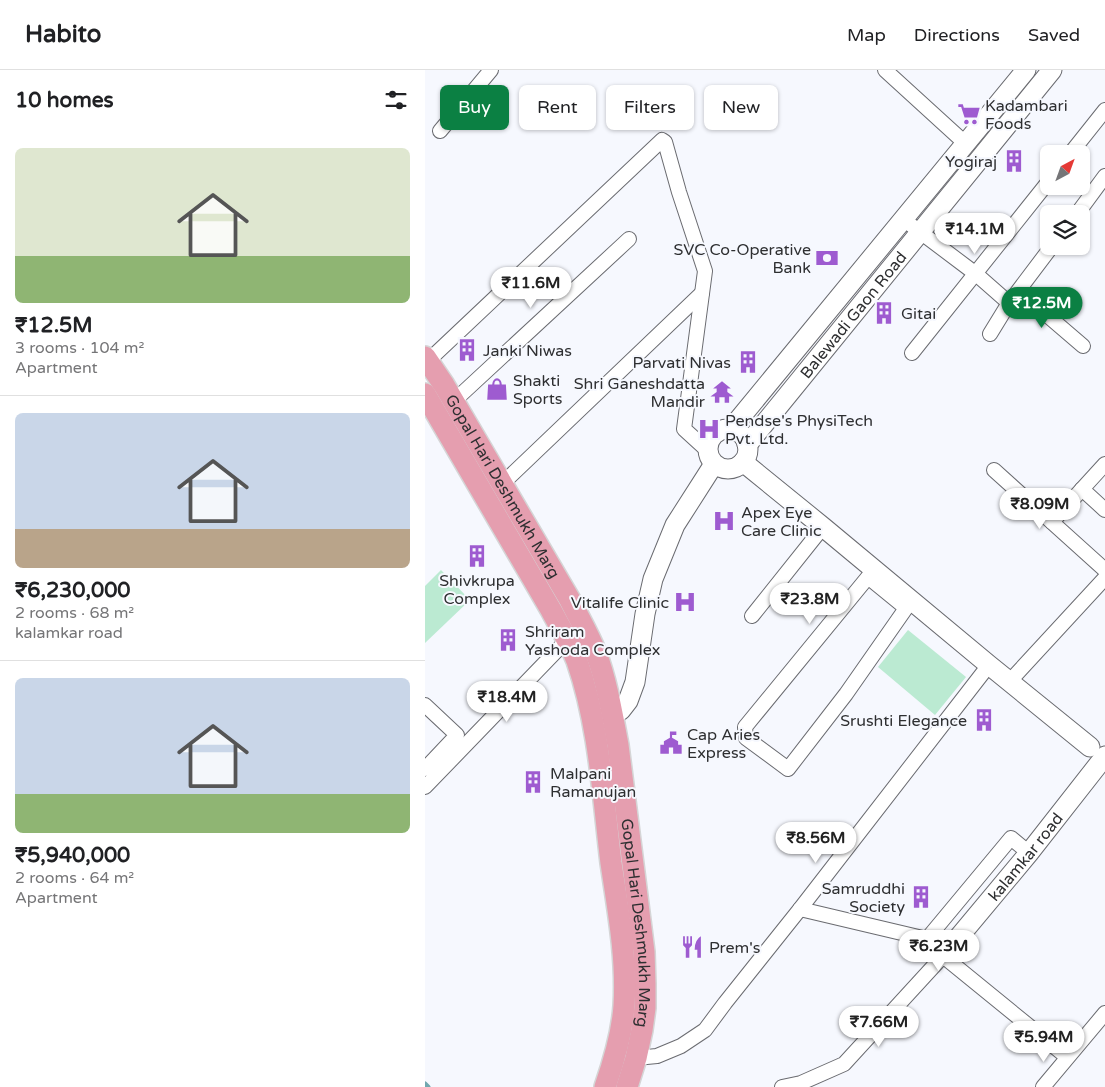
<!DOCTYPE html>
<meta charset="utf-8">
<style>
body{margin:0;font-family:"Varela Round",sans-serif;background:#f6f6f6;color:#202124;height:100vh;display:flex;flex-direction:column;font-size:19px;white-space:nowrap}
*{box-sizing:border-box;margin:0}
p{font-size:16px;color:#757577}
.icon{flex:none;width:28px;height:28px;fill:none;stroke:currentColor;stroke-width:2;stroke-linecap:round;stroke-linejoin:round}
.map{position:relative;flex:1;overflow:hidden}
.details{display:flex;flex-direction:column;background:#fff;width:425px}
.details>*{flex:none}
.hud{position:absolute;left:15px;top:15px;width:475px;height:45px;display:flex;gap:10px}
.needle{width:32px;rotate:41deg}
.buttons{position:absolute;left:615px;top:75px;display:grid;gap:10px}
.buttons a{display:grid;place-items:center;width:50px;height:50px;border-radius:8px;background:#fff;box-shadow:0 1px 4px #0004;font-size:25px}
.price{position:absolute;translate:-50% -42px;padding:0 11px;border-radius:18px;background:#fff;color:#222;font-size:16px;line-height:32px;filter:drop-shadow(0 1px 2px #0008)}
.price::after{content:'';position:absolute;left:50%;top:30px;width:15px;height:11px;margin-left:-8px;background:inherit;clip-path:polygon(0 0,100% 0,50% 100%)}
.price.selected{background:#0b8043;color:#fff}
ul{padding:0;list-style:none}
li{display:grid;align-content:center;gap:10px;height:265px;padding:0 15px}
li+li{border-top:1px solid #e0e0e0}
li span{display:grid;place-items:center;height:155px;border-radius:8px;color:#555}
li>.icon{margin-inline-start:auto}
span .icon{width:90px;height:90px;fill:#fffc;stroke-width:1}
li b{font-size:21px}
h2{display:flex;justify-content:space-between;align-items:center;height:60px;padding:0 15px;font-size:21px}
.pill{padding:0 18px;border-radius:8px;background:#fff;box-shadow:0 1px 4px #0004;font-size:18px;line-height:45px}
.pill.selected{background:#0b8043;color:#fff}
header{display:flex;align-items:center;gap:30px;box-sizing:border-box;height:70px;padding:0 25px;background:#fff;border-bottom:1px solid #e0e0e0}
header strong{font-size:24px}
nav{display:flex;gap:28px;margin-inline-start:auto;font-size:18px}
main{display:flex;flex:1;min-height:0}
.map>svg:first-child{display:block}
.green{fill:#bbead2}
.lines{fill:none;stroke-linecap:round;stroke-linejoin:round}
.stream{stroke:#71a8af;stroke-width:5}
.street-casing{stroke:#6a6b70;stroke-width:16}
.secondary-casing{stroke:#6a6b70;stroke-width:21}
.primary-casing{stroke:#d5d5d6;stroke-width:24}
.street{stroke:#fff;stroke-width:14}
.secondary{stroke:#fff;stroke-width:19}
.primary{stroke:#e59eaf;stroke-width:21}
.labels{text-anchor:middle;stroke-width:4;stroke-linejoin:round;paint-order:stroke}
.poi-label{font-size:16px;fill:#2e2f31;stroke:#f6f8fe;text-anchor:start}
.street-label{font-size:16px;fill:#2e2f31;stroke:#f6f8fe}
</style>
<header>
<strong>Habito</strong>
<nav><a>Map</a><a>Directions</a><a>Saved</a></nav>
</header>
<main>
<section class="details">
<h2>10 homes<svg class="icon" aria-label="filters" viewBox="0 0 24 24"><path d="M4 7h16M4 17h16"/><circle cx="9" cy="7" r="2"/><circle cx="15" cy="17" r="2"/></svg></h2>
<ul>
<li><span style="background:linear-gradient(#dfe7d0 70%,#8fb573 0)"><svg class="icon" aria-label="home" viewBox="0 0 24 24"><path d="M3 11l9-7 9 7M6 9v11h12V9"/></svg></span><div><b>₹12.5M</b><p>3 rooms · 104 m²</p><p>Apartment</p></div></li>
<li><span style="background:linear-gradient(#c9d6e8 75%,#b9a48a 0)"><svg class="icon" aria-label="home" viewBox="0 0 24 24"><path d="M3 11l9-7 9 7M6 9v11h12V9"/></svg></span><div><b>₹6,230,000</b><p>2 rooms · 68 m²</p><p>kalamkar road</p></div></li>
<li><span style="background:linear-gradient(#c9d6e8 75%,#8fb573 0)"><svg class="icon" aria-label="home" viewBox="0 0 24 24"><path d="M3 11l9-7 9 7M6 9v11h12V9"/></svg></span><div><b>₹5,940,000</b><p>2 rooms · 64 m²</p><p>Apartment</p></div></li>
</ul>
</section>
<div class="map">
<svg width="680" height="1017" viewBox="0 0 680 1017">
<rect width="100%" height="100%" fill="#f6f8fe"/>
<g class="green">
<polygon points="16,500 45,530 0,573 0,516"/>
<polygon points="483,560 541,607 510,645 453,597"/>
</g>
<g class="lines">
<polyline class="stream" points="0,1014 3,1017"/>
<defs>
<g id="street">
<polyline points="460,0 540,73"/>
<polyline points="15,61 66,0"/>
<polyline points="645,84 680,40"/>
<polyline points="652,144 680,106"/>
<polyline points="478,149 551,204 584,233"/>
<polyline points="594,221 658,276"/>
<polyline points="565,264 584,233 627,176"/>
<polyline points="487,283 624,111"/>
<polyline points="3,291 237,70 240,72 254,122 280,201 259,359 282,380"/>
<polyline points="29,331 204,169"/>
<polyline points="569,400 680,500"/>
<polyline points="77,414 277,223"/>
<polyline points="657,419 680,440"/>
<polyline points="627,452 680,394"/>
<polyline points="481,538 443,507 320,657 321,668 363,699 421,624 486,531"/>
<polyline points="327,546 398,457"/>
<polyline points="584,612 680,508"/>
<polyline points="0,635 32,665 0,699"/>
<polyline points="0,717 142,570"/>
<polyline points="375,839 502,869 518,886 642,987"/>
<polyline points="502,869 586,768 604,783"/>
<polyline points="211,988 232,986 256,976 280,960 300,933 375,839 564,595"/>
<polyline points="357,1017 376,1013 419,994 518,886"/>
<polyline points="618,1017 680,943"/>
</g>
<g id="secondary">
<polyline points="304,359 310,354 601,0"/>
<circle cx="303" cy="379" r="20"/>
<path id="s1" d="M322,375l305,-375"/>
<polyline points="318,392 398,457 564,595 665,677"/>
<polyline points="174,648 188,645 196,640 203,631 210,612 220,544 228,509 250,455 289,394"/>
<path id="s2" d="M518,886l86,-103 76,-97"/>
</g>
<g id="primary">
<path id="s3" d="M0,287l19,28 126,215c9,18 19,35 26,53 11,29 16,61 22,92l26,207 1,32v24l-3,22 -6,28 -9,29"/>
<path d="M0,324l126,216c9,17 19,33 26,51 22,63 26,136 34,202 7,47 16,95 13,143 -2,28 -10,55 -19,81"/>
</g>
</defs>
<use href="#street" class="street-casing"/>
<use href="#secondary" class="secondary-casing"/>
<use href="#primary" class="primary-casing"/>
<use href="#street" class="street"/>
<use href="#secondary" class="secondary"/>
<use href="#primary" class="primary"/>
</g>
<defs>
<symbol id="supermarket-bare" viewBox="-9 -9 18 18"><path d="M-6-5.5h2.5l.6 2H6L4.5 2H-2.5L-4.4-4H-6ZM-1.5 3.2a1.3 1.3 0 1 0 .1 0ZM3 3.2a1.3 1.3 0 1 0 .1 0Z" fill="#9e5bd0" stroke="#f6f8fe" stroke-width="2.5" paint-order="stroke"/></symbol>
<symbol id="building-bare" viewBox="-9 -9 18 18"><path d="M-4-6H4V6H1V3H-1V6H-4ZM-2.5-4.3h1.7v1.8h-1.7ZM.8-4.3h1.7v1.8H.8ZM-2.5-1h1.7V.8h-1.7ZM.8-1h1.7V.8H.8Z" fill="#9e5bd0" stroke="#f6f8fe" stroke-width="2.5" paint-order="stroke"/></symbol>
<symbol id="bank-bare" viewBox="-9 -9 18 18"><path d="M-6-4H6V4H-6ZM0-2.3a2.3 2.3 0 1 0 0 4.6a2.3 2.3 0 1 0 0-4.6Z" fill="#9e5bd0" stroke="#f6f8fe" stroke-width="2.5" paint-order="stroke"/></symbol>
<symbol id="shop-bare" viewBox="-9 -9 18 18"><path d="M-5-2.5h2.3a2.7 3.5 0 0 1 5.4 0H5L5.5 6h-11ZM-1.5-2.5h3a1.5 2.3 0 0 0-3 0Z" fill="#9e5bd0" stroke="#f6f8fe" stroke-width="2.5" paint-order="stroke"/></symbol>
<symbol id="temple-bare" viewBox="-9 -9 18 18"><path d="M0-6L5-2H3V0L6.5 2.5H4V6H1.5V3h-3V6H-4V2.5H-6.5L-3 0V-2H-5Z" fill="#9e5bd0" stroke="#f6f8fe" stroke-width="2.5" paint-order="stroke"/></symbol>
<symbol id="hospital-bare" viewBox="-9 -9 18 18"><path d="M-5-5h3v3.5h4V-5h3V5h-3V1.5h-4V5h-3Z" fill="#9e5bd0" stroke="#f6f8fe" stroke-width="2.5" paint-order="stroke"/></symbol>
<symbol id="civic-bare" viewBox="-9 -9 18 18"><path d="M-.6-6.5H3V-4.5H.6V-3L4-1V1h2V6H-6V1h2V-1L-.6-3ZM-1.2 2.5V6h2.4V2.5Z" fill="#9e5bd0" stroke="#f6f8fe" stroke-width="2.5" paint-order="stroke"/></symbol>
<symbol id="restaurant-bare" viewBox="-9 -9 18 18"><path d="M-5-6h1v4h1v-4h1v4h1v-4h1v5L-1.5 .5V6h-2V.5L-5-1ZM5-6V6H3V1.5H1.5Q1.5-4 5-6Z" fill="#9e5bd0" stroke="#f6f8fe" stroke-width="2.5" paint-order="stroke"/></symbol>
</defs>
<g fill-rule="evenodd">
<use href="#supermarket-bare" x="528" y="28" width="32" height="32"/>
<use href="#building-bare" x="573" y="75" width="32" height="32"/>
<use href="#bank-bare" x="386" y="172" width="32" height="32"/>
<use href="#building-bare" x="443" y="227" width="32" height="32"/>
<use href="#building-bare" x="26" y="264" width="32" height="32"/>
<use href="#building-bare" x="307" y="276" width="32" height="32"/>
<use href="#shop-bare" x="56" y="303" width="32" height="32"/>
<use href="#temple-bare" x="281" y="306" width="32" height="32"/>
<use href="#hospital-bare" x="268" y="343" width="32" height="32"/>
<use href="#hospital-bare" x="283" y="435" width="32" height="32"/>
<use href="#building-bare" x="36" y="470" width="32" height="32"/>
<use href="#hospital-bare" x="244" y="516" width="32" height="32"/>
<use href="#building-bare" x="67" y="554" width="32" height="32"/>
<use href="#building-bare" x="543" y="634" width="32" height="32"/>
<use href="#civic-bare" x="230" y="657" width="32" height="32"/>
<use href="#building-bare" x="92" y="696" width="32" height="32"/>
<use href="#building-bare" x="480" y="811" width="32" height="32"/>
<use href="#restaurant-bare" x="251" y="861" width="32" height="32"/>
</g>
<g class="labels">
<g class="poi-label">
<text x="560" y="41">Kadambari<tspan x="560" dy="18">Foods</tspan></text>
<text x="572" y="97" text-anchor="end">Yogiraj</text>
<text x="386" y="185" text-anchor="end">SVC Co-Operative<tspan x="386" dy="18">Bank</tspan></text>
<text x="476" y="249">Gitai</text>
<text x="58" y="286">Janki Niwas</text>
<text x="306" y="298" text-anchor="end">Parvati Nivas</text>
<text x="88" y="316">Shakti<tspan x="88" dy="18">Sports</tspan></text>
<text x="280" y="319" text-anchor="end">Shri Ganeshdatta<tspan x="280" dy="18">Mandir</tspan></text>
<text x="300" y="356">Pendse's PhysiTech<tspan x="300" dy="18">Pvt. Ltd.</tspan></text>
<text x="316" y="448">Apex Eye<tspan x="316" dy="18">Care Clinic</tspan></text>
<text x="52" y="516" text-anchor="middle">Shivkrupa<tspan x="52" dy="18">Complex</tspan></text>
<text x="244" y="538" text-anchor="end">Vitalife Clinic</text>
<text x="100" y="567">Shriram<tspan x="100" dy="18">Yashoda Complex</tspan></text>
<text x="542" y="656" text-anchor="end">Srushti Elegance</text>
<text x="262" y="670">Cap Aries<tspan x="262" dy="18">Express</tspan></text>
<text x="125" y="709">Malpani<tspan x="125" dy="18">Ramanujan</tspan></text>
<text x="480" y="824" text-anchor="end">Samruddhi<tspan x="480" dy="18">Society</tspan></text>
<text x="284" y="883">Prem's</text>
</g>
<g class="street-label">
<text dy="6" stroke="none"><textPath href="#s1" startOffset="168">Balewadi Gaon Road</textPath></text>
<text dy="6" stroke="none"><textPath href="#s3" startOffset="151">Gopal Hari Deshmukh Marg</textPath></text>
<text dy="6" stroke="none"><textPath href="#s2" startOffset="129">kalamkar road</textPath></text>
<text dy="6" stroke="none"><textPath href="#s3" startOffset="616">Gopal Hari Deshmukh Marg</textPath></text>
</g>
</g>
</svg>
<div class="buttons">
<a><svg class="needle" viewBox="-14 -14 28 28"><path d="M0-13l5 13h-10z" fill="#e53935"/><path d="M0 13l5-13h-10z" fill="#757577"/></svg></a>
<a><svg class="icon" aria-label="layers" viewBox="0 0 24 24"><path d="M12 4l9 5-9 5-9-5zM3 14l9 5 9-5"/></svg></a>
</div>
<b class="price" style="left:550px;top:185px">₹14.1M</b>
<b class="price" style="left:106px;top:239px">₹11.6M</b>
<b class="price selected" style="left:617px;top:259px">₹12.5M</b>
<b class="price" style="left:615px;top:460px">₹8.09M</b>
<b class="price" style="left:385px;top:555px">₹23.8M</b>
<b class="price" style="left:82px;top:653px">₹18.4M</b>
<b class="price" style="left:391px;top:794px">₹8.56M</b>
<b class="price" style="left:514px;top:902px">₹6.23M</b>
<b class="price" style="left:454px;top:978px">₹7.66M</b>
<b class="price" style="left:619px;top:993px">₹5.94M</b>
<div class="hud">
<a class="pill selected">Buy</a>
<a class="pill">Rent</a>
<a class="pill">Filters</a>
<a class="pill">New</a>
</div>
</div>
</main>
